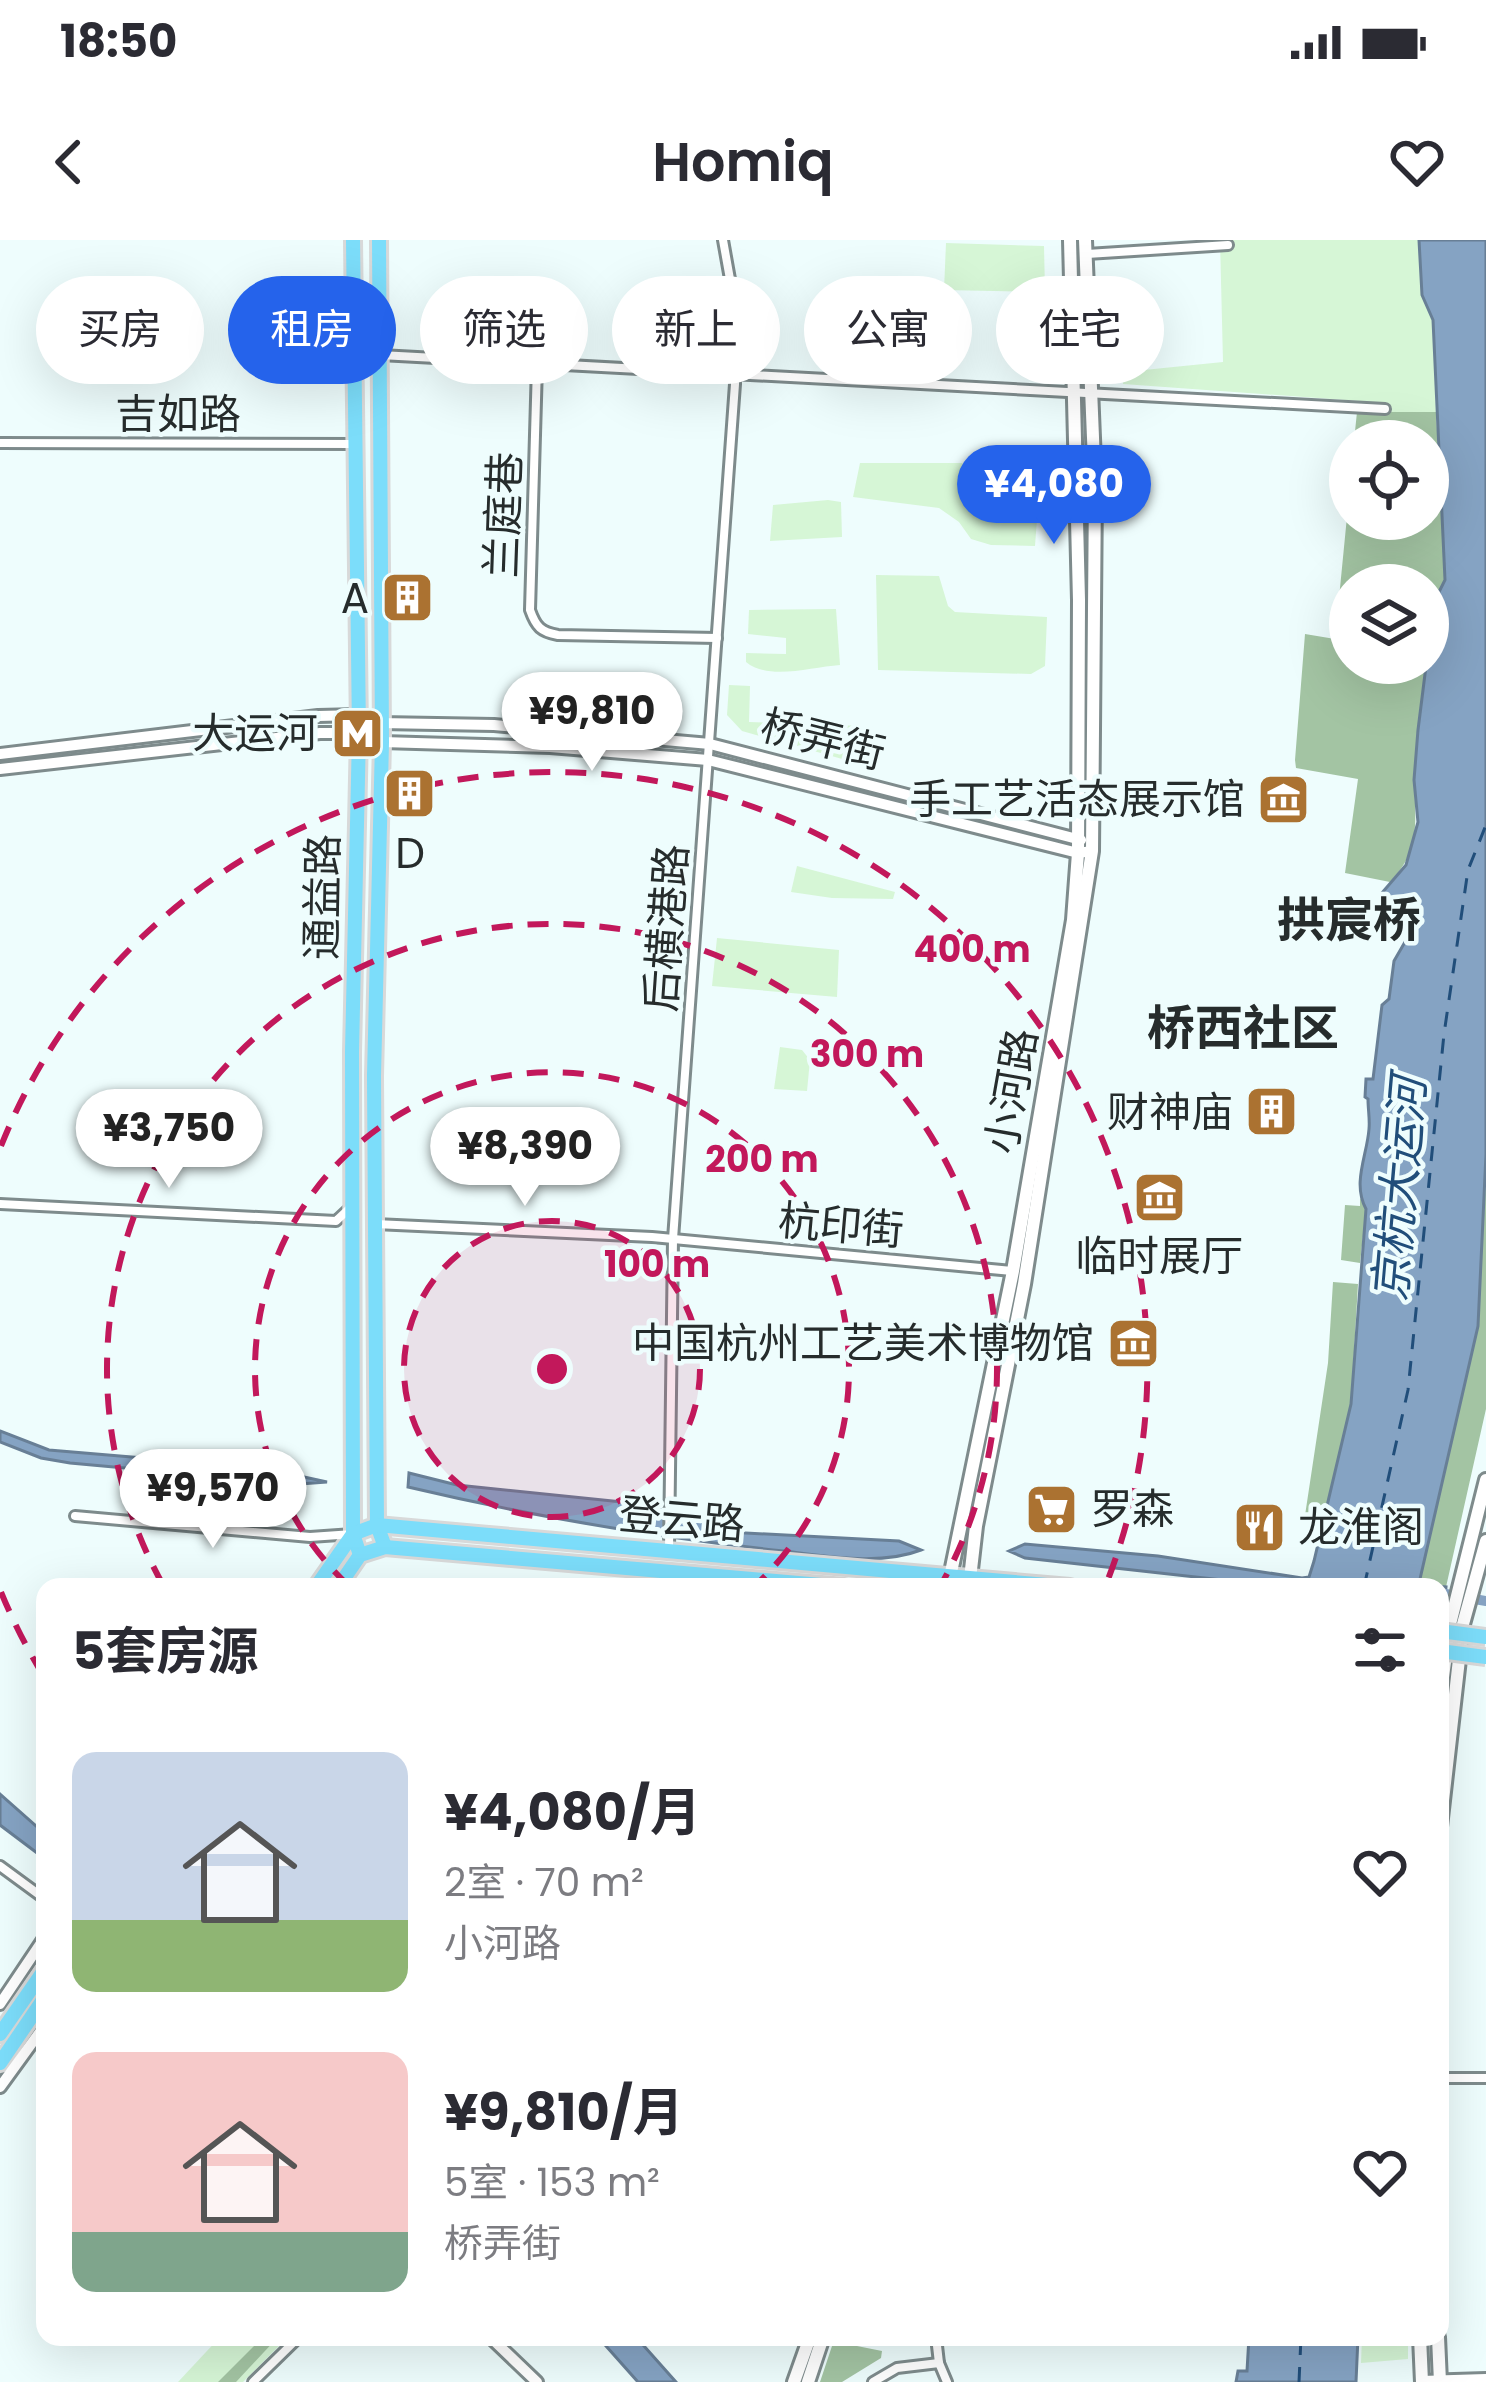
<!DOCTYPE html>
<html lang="zh">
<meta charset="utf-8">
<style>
body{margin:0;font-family:Poppins,"Noto Sans SC",sans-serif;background:#f2f2f3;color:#2b2b33;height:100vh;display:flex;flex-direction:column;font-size:45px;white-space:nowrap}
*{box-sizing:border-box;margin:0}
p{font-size:39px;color:#7c7c81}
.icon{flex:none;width:66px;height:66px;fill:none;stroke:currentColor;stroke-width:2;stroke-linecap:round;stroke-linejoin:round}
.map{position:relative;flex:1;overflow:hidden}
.details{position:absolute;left:36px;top:1338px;width:1413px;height:768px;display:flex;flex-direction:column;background:#fff;border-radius:24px;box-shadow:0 12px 48px #0002}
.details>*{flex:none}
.top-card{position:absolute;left:36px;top:36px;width:1416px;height:108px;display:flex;gap:24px}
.tools{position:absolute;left:1329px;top:180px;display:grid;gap:24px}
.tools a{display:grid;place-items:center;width:120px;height:120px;border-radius:50%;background:#fff;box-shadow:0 12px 48px #0002;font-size:60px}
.price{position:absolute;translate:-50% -102px;padding:0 27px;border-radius:42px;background:#fff;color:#222;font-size:39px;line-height:78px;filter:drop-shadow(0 3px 6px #0008)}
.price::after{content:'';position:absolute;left:50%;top:72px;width:36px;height:27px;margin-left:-18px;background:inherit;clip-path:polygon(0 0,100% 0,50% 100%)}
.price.active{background:#2563eb;color:#fff}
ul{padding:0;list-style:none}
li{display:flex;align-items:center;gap:36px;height:300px;padding:0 36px}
li span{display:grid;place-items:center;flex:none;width:336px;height:240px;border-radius:24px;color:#555}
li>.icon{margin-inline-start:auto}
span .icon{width:144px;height:144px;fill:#fffc;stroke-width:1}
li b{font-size:51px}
h2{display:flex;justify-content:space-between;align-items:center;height:144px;padding:0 36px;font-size:51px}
.tag{padding:0 42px;border-radius:54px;background:#fff;box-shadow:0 12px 48px #0002;font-size:42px;line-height:108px}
.tag.active{background:#2563eb;color:#fff}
.status{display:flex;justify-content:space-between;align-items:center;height:84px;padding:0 60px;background:#fff;direction:ltr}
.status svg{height:33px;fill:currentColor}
header{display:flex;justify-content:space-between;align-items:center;height:156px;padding:0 36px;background:#fff;font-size:54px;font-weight:600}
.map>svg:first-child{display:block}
.green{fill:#d6f6d6}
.forest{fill:#a3c4a3}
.water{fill:#85a3c3;stroke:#687f96;stroke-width:3}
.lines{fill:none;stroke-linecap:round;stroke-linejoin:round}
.canal{stroke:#85a3c3;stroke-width:10}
.ferry{stroke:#214e7a;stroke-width:3;stroke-dasharray:15 12;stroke-linecap:butt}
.minor-casing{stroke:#7e8b8c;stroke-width:14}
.tertiary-casing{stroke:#7e8b8c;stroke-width:16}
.secondary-casing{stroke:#7e8b8c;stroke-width:18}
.primary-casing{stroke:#d8d9d9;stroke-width:20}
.minor{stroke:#fff;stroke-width:8}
.tertiary{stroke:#fff;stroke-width:10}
.secondary{stroke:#fff;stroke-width:12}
.primary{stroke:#7cddfa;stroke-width:14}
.primary-bridge-casing{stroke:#d8d9d9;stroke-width:20;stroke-linecap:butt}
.primary-bridge{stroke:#7cddfa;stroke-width:14}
.ring{fill:none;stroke:#c2185b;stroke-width:6;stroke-dasharray:21 15}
.labels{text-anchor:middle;stroke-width:9;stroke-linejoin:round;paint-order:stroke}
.street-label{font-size:42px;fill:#262c2c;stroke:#eefdfd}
.poi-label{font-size:42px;fill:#262c2c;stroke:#eefdfd;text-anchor:end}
.water-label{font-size:45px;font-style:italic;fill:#214e7a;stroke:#eefdfd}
.quarter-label{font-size:48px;font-weight:bold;fill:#262c2c;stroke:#eefdfd}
.centre{fill:#c2185b;stroke:#eefdfd;stroke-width:6}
.ring-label{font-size:36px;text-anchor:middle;font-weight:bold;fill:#c2185b;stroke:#eefdfd;stroke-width:9;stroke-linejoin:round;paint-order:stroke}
</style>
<div class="status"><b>18:50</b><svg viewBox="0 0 49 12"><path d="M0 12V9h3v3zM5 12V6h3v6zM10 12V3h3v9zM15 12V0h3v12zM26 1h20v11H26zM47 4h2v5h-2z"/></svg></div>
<header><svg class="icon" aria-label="back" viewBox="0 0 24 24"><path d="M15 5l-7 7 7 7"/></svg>Homiq<svg class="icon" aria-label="heart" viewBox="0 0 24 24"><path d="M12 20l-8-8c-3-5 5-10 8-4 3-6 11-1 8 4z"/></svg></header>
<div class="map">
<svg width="1486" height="2142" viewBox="0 0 1486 2142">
<rect width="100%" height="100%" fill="#eefdfd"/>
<g class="green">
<polygon points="1220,0 1419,0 1422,55 1433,80 1436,172 1357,172 1359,161 1123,144 1124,132 1223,122"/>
<polygon points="946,3 1044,6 1045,52 944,50"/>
<polygon points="881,43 909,45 927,53 926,105 868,106 856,100 857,51 869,51"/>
<polygon points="860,223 962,223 971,232 974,245 1038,266 1035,306 991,305 971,299 959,282 939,268 853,257"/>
<polygon points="828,260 841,262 842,297 770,301 773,265"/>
<polygon points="876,335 939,336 948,366 955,372 1047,377 1045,426 1031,434 878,430"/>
<path d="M836,369l4,56c-29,2 -71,16 -94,-3v-9l40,1v-16l-38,-4 1,-24z"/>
<path d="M729,445l21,1 -1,36 113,4c3,13 9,28 -2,38l-118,-33 -15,-16z"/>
<polygon points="797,626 895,652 893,659 832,658 791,652"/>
<polygon points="717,698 839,710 837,757 712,746"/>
<polygon points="780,807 802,810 810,820 807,851 774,849"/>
<polygon points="220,2097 288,2097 243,2142 178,2142"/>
<polygon points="1362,2097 1408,2097 1408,2119 1361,2123"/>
</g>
<g class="forest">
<path d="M1357,172h79l9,168 -11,22 -6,47v-64h-78v78h76c-4,35 -8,69 -11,104 -3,46 11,78 -25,115l-45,-9 13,-94 -62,-11 -1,-8 10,-126 30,5 15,-153v33h78v-78h-74z"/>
<polygon points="1486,936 1486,1169 1446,1347 1431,1346 1419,1339 1478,1086"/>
<polygon points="1360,958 1366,969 1360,1023 1341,1020 1345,965 1360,966"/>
<polygon points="1333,1042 1358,1044 1351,1164 1322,1285 1304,1282 1328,1123"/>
<polygon points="263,2097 278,2097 236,2142 218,2142"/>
<polygon points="835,2097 850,2097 852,2105 882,2111 881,2118 842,2142 820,2142"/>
</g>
<g class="water">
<path d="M1419,0h67v914l-8,172 -58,253 11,7 15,1 -2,21 -4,1v-22h-155l-260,-29 -16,-7 16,-7 133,12 144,22 7,-1 5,-16 37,-157 15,-195c-14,-26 1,-53 3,-80 1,-10 -1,-19 -1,-30l-3,-2 1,-18h7l9,-74 7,-6 5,-38 15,-26 2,-23 -14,-13 -16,-5 25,-29 12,-43 -4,-42 4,-50 16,-128 11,-22 -12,-260 -11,-25z"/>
<polygon points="0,1191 49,1210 263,1228 327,1242 300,1244 70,1223 41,1218 0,1202"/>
<path d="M409,1233l48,12 175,18 71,17 6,11 190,10 22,9c-41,16 -94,6 -137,1 -126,-13 -253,-35 -376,-64z"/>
<polygon points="0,1554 45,1594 45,1619 0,1585"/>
<polygon points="598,2097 636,2097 676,2142 638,2142"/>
<polygon points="1249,2097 1358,2097 1356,2142 1236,2142 1238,2131 1247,2131"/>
</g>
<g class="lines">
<polyline class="canal" points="1440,1353 1486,1361"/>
<g class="ferry">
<polyline points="1364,1347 1408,1150 1444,794 1468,630 1486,585"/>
<polyline points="1299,2142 1301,2097"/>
</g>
<defs>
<g id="minor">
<polyline points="1087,14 1228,5"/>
<polyline points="380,115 1385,169"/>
<path d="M537,125l-7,245c6,17 11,22 28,25l159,3"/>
<polyline points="0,203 356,204"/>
<polyline points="0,964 336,981 352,966"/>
<polyline points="375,984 652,997 1012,1031"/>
<polyline points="75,1276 310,1297 353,1294"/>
<polyline points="669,1309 673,999 735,144 733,56 723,0"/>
<polyline points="0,1626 45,1659"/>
<polyline points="1440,1838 1486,1838"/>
<polyline points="936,2097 939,2123 947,2142"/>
<polyline points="253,2142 299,2097"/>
<polyline points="873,2142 897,2128 939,2123"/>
</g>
<g id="tertiary">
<polyline points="0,514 318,476 359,475 380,483 494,485 710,504 1081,600"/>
<polyline points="0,529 320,493 359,493 382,502 550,507 708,520 1078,613 1092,611"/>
<polyline points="0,1764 45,1697"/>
<polyline points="0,1847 45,1785"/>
<polyline points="490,2097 537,2142"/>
<polyline points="1422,2141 1486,2139"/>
</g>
<g id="secondary">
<polyline points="948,1347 1013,1031 1073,680 1078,613 1079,360 1070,0"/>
<polyline points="969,1347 976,1286 1024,1044 1092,611 1095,247 1085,0"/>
<polyline points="1440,1460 1450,1384 1486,1240"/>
<polyline points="1440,1587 1463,1384 1486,1301"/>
<polyline points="1420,2097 1422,2142"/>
<polyline points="1438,2097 1440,2142"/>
<polyline points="794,2142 810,2097"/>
<polyline points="808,2142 823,2097"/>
</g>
<g id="primary">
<polyline points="353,0 359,493 352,812 353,1294 360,1315"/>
<polyline points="379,0 382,502 374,836 377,1285 385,1307"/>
<polyline points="316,1347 353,1294 377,1285 1070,1347"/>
<polyline points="338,1347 360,1315 385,1307 844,1347"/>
<polyline points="0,1794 45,1729"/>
<polyline points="0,1823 45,1757"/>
</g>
</defs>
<use href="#minor" class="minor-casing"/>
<use href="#tertiary" class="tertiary-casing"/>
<use href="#secondary" class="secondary-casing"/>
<use href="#primary" class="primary-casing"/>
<use href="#minor" class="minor"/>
<use href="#tertiary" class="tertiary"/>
<use href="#secondary" class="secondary"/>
<use href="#primary" class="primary"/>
<defs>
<g id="primary-bridge">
<polyline points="1440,1391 1486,1397"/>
<polyline points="1440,1411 1486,1417"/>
</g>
</defs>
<use href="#primary-bridge" class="primary-bridge-casing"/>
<use href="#primary-bridge" class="primary-bridge"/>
</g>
<circle cx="552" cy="1129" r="148" fill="#c2185b" fill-opacity=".12"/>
<g class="ring">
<circle cx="552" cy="1129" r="148"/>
<path d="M349 1346A297 297 0 1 1 755 1346"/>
<path d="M163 1345A445 445 0 1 1 941 1345"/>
<path d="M43 1435A594 594 0 0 1 1 1352M1 906A594 594 0 0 1 1105 1347"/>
</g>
<defs>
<symbol id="building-square" viewBox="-11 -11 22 22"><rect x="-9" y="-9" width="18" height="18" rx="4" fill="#ab7231" stroke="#eefdfd"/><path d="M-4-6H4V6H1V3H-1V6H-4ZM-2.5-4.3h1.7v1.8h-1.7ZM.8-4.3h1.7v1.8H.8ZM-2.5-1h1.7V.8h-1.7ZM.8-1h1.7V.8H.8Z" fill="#fff"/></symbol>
<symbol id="metro-square" viewBox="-11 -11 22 22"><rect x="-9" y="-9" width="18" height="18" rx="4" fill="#ab7231" stroke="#eefdfd"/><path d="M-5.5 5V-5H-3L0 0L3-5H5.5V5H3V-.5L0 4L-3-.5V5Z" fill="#fff"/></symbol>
<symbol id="museum-square" viewBox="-11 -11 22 22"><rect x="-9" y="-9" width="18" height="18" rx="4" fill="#ab7231" stroke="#eefdfd"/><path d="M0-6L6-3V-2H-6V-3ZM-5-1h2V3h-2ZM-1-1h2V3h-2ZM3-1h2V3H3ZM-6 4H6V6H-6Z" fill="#fff"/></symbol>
<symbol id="supermarket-square" viewBox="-11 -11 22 22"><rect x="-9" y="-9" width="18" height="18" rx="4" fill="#ab7231" stroke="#eefdfd"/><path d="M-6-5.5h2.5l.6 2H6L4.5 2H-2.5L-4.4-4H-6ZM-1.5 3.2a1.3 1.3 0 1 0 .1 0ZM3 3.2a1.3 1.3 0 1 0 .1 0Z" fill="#fff"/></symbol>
<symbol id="restaurant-square" viewBox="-11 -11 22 22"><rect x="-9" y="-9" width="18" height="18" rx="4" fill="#ab7231" stroke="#eefdfd"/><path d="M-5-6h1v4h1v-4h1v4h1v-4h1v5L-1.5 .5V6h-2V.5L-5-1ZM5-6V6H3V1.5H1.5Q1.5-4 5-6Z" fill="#fff"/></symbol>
</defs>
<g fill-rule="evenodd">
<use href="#building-square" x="378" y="328" width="59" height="59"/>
<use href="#metro-square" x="328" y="464" width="59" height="59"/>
<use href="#building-square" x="380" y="524" width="59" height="59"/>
<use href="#museum-square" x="1254" y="530" width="59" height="59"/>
<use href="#building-square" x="1242" y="842" width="59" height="59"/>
<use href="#museum-square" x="1130" y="928" width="59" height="59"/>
<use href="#museum-square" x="1104" y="1074" width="59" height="59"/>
<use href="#supermarket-square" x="1022" y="1240" width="59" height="59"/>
<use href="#restaurant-square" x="1230" y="1258" width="59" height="59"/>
</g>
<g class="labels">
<g class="street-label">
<text x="178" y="189">吉如路</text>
<text transform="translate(503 275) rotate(-88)" y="15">兰庭巷</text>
<text transform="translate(823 499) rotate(14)" y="15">桥弄街</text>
<text transform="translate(322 657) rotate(-89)" y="15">通益路</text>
<text transform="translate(666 688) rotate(-86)" y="15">后横港路</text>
<text transform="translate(1011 851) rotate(-80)" y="15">小河路</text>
<text transform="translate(841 985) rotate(5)" y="15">杭印街</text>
<text transform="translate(682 1279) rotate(5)" y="15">登云路</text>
</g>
<g class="poi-label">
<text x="369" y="373">A</text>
<text x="318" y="508">大运河</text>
<text x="1245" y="574">手工艺活态展示馆</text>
<text x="410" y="628" text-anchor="middle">D</text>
<text x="1233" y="887">财神庙</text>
<text x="1159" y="1031" text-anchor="middle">临时展厅</text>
<text x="1094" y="1118">中国杭州工艺美术博物馆</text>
<text x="1090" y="1284" text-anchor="start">罗森</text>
<text x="1298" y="1302" text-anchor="start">龙淮阁</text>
</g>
<g class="water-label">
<text transform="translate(1399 949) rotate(-85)" y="16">京杭大运河</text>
</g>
<g class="quarter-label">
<text x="1349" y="697">拱宸桥</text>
<text x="1243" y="805">桥西社区</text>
</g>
</g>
<circle cx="552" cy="1129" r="18" class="centre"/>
<g class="ring-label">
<text x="972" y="722">400 m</text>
<text x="867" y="827">300 m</text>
<text x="762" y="932">200 m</text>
<text x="657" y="1037">100 m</text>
</g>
</svg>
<div class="tools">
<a><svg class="icon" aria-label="locate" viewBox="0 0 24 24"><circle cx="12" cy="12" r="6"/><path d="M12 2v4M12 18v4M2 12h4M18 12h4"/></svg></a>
<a><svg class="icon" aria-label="layers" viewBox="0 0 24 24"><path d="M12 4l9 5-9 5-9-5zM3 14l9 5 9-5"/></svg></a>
</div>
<b class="price active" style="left:1054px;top:307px">¥4,080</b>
<b class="price" style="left:592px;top:534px">¥9,810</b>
<b class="price" style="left:169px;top:951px">¥3,750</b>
<b class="price" style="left:525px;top:969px">¥8,390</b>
<b class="price" style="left:213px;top:1311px">¥9,570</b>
<div class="top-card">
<a class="tag">买房</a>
<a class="tag active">租房</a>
<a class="tag">筛选</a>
<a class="tag">新上</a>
<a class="tag">公寓</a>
<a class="tag">住宅</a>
</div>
<section class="details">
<h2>5套房源<svg class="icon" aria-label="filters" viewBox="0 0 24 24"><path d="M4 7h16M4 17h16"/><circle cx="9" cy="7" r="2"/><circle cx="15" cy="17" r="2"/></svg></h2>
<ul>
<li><span style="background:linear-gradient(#c9d6e8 70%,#8fb573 0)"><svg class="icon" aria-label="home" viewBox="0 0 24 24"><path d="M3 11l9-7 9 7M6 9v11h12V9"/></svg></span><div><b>¥4,080/月</b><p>2室 · 70 m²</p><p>小河路</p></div><svg class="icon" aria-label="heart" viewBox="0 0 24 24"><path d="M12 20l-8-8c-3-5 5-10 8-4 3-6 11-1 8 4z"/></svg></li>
<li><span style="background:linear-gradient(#f6c9c9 75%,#7fa58c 0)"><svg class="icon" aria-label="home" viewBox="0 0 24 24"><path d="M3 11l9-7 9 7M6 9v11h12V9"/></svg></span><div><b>¥9,810/月</b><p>5室 · 153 m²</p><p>桥弄街</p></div><svg class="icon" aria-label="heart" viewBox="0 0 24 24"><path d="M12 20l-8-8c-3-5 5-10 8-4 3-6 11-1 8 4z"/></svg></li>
</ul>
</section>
</div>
